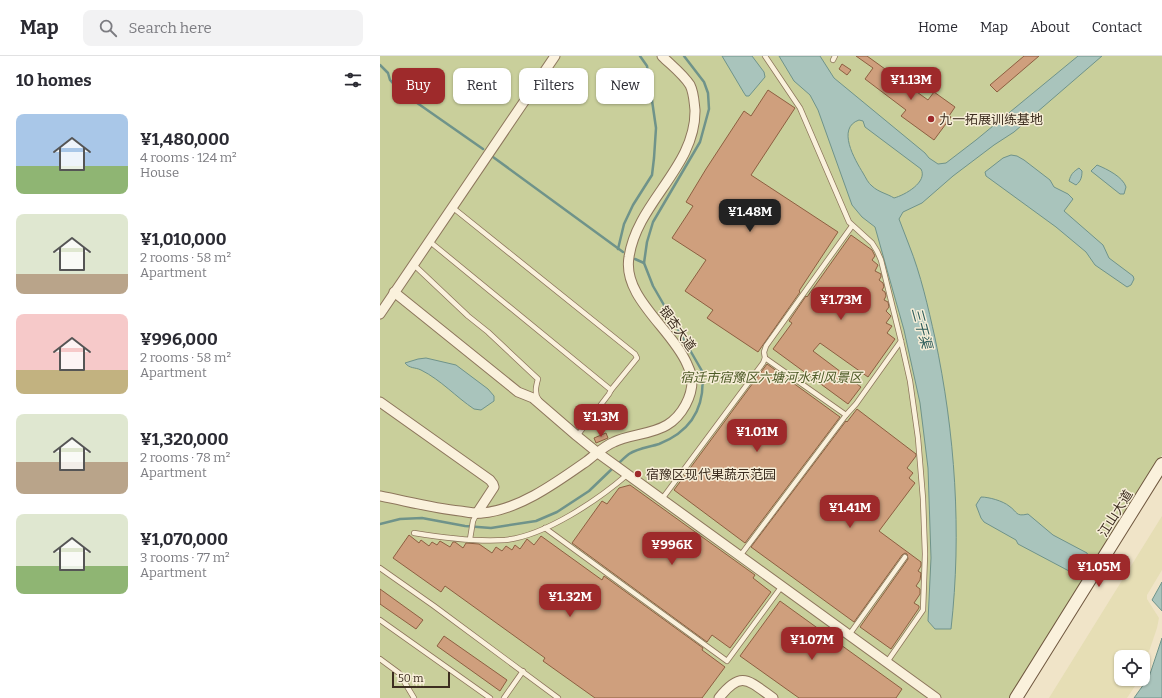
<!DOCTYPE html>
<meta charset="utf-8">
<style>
body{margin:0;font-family:Bitter,"Noto Sans SC",serif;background:#f2f2f3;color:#2b2b33;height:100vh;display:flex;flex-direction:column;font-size:15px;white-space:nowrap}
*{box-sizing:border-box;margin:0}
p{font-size:13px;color:#7c7c81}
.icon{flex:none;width:22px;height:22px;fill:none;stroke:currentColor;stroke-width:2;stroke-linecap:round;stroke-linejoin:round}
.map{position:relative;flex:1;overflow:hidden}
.panel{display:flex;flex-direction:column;background:#fff;width:380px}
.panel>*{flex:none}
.hud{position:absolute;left:12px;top:12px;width:380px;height:36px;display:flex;gap:8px}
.buttons{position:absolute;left:734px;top:594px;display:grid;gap:8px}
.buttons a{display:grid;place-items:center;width:36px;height:36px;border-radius:8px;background:#fff;box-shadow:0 1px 3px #0004;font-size:20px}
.scale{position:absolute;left:12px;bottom:10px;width:58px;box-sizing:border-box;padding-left:4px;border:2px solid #3d2e20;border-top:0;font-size:11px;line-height:14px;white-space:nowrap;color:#3d2e20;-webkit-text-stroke:3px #f7eed8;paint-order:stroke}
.price{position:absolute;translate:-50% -34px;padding:0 9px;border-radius:8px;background:#9e2a2b;color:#fff;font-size:13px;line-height:26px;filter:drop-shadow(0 1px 2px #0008)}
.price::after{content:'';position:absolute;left:50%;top:24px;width:12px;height:9px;margin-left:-6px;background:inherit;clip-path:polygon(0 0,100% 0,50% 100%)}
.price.current{background:#222;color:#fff}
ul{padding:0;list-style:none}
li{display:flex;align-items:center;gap:12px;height:100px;padding:0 16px}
li span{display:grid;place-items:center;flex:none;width:112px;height:80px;border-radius:8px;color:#555}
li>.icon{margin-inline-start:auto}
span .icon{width:48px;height:48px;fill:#fffc;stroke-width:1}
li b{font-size:17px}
h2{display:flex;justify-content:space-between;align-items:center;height:48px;padding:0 16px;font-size:17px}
.tag{padding:0 14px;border-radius:8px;background:#fff;box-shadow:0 1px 3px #0004;font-size:14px;line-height:36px}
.tag.current{background:#9e2a2b;color:#fff}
header{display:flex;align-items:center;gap:24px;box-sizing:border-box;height:56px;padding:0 20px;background:#fff;border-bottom:1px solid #e1e1e2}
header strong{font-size:19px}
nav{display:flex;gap:22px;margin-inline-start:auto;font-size:14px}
.search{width:280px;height:36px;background:#f2f2f3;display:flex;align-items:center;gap:10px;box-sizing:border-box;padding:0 14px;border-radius:8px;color:#7c7c81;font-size:15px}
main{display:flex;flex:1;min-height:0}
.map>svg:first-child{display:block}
.farmland{fill:#e6deb5}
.green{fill:#c9cf9b}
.water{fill:#a9c4bc;stroke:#6f938a;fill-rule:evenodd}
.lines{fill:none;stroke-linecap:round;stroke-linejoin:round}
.stream{stroke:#6f938a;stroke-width:2.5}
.building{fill:#cf9f7d;stroke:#8d5f41}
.service-casing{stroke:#8d765c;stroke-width:6}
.minor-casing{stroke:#8d765c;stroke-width:11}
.secondary-casing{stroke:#6f573f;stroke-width:14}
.service{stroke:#faf1dc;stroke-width:4.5}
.minor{stroke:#faf1dc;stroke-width:9}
.secondary{stroke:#faf1dc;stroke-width:12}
.poi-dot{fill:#9e2a2b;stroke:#f7eed8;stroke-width:1.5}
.labels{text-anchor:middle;stroke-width:3;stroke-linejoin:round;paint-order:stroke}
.poi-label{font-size:13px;fill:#3d2e20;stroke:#f7eed8;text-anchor:start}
.street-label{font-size:13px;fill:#3d2e20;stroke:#f7eed8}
.park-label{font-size:13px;font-style:italic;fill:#4d5a26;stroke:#f7eed8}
.water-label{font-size:14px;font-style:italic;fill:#2f5d5a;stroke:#f7eed8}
</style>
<header>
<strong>Map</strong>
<div class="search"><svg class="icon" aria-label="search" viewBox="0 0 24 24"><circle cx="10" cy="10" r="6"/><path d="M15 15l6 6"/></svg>Search here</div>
<nav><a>Home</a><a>Map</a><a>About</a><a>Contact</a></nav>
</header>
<main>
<section class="panel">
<h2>10 homes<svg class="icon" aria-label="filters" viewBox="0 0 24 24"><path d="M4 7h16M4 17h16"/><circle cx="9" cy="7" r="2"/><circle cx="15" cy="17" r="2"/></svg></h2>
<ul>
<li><span style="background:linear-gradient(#a9c7e8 65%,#8fb573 0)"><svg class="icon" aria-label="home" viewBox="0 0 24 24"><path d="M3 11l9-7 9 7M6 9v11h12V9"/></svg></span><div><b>¥1,480,000</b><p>4 rooms · 124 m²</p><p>House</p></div></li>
<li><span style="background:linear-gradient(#dfe7d0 75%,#b9a48a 0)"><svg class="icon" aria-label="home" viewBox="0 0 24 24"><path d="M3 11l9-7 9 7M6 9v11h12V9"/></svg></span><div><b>¥1,010,000</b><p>2 rooms · 58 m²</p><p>Apartment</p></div></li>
<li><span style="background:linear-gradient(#f6c9c9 70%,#c2b280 0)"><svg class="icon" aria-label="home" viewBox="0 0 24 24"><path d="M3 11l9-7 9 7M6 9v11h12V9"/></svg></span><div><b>¥996,000</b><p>2 rooms · 58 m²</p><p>Apartment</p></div></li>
<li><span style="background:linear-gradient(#dfe7d0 60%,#b9a48a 0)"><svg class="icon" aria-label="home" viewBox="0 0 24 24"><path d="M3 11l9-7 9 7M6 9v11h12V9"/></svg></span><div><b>¥1,320,000</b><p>2 rooms · 78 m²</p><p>Apartment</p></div></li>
<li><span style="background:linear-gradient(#dfe7d0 65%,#8fb573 0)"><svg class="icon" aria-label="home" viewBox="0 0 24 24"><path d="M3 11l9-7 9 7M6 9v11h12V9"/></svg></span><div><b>¥1,070,000</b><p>3 rooms · 77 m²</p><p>Apartment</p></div></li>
</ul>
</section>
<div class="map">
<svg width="782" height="642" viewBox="0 0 782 642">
<rect width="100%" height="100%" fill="#f0e4c8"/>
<polygon class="farmland" points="782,460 782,514 767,539 767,543 779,562 777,572 763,613 763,601 741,601 741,623 760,623 759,624 747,642 669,642"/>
<polygon class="green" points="0,0 782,0 782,399 630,642 0,642"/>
<g class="water">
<polygon points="342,0 372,0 384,16 385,21 369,40 366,40 364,37"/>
<path d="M399,0h41l14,22 91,75 4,5 9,6 8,-1 30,-23 102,-84h24l-88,76 -20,13 -41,31 -31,27 -19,9 -4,7c3,9 7,17 10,26 12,30 19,62 26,93 20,95 27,194 16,291h-16l-7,-8 3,-63 -3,-90 -8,-65 -16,-73 -29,-103 -13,-10 -10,-12 -34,-95 -8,-15 -16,-14zM479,64l4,1 2,6 56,42c7,13 -16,26 -27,29 -6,-4 -16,-6 -22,-12 -4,-3 -6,-8 -9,-13 -8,-13 -27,-45 -4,-53z"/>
<polygon points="631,99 637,100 644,104 670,124 674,131 688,138 693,143 684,155 723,189 729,202 753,220 754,223 751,229 747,231 715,209 706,196 676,171 606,120 605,116 623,102"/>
<path d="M717,109c10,4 26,12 29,22l-2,7h-4l-29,-23z"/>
<path d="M699,112l3,3c0,6 -1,10 -6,14l-7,-4c2,-7 4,-9 10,-13z"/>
<path d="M46,302l30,7 32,24 6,7v5l-13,9 -7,-1c-18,-12 -33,-29 -53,-39 -6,-3 -11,-1 -16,-7l13,-4z"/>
<path d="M601,441c8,0 22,4 28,9 9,6 6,11 19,8l25,21 34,18 2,5 -5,5 -6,9 -9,-1 -51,-27 -2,-4 -32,-18 -3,-4 -5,-13z"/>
<polygon points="782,526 782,555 772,544"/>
<polygon points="782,582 782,642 754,642 769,621"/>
</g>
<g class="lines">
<g class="stream">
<polyline points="0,9 8,17 10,24 20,35 103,93"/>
<polyline points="113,101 243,196"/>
<polyline points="238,193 244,168 253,149 272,119 274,102 276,72 267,10 260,0"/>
<polyline points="255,203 264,207"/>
<path d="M238,408c3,-3 7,-7 11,-10 9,-6 21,-7 30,-10 33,-13 47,-37 43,-73l-49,-85 -9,-23 3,-21 6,-20 47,-80 9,-33 -1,-16 -4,-11 -20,-26"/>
<polyline points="0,468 20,463 42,462 85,470 111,472 156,465 177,456 209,435 234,411"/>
</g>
</g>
<g class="building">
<polygon points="476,0 487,0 548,44 554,36 575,51 569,60 571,61 554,84 521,60 526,54 485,23 493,12"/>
<polygon points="644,0 659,0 617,36 610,29"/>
<polygon points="462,8 471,14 467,19 459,13"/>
<polygon points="388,34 415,52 371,119 458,176 419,235 420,236 378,296 327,262 333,254 305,235 326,204 292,182 313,150 306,146 326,113 364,55 371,60"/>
<polygon points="471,179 492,194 495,200 492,204 498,209 495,215 501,218 501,221 499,224 503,227 504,231 502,234 505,236 506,240 504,244 508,246 509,251 506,255 511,260 506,267 512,270 507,277 515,283 488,321 440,287 433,295 481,331 468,348 393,293 412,267 409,265 426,240 427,241"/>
<polygon points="387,308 460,361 365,487 294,434"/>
<polygon points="477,353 536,398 536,400 527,412 533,417 529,422 535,427 499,475 541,506 541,510 538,515 541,517 540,524 536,530 540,533 540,538 534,547 539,550 539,552 511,593 480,571 528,503 527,498 525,497 522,499 474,566 371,491 466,365 467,366"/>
<polygon points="226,377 228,382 216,387 214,382"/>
<polygon points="250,429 375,519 373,522 391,536 350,592 332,579 327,586 192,487 222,445 227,448 239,432"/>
<polygon points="29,479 39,487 41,484 49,490 52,486 57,489 60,485 70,491 73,486 75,486 83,492 86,487 99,488 112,497 116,491 122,495 126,490 132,494 135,489 140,493 147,483 154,489 161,480 222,524 224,520 323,592 322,594 345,611 322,642 215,642 163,605 165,602 65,530 61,536 13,502"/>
<polygon points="0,533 43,564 36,573 0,548"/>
<polygon points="400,545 522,633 516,642 419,642 360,600"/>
<polygon points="64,580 127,624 120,635 57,590"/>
</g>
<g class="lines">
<defs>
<g id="service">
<polyline points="385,0 420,52 469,166 492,187 497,195 501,204 521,285 530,325 538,382 543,443 545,498 543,554 507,606"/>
<polyline points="453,4 455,0"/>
<polyline points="72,151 255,298 257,302 231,334"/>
<polyline points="49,185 231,334 229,338 197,380"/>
<path d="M33,208l55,52 20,16 50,47c-2,7 -4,15 1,21"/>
<polyline points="385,302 466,359"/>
<polyline points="282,443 383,307 385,302 384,296 386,290 472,170"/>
<polyline points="165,472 347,605 402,530"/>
<path d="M34,477c30,5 61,9 91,7 40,-4 93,-40 123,-66"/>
<polyline points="90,483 93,465 97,457"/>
<polyline points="360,500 466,359 476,348 521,285"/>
<polyline points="0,512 54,550 178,642"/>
<polyline points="0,564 110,642"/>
<polyline points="469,579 525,501"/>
<polyline points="0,603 19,617 34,642"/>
<polyline points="124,642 143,615"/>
</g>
<g id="minor">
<polyline points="14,236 138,336 153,342 197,380 218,397 556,642"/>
<polyline points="0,258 175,0"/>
<polyline points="0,346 110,424 113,428 114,431 97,457"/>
<path d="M0,440c26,5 53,12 80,15 7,1 15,3 22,2 37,-3 75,-31 105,-52 8,-6 17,-15 27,-19 14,-7 39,-8 53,-17 15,-9 26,-29 25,-47 -1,-4 -3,-10 -5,-14 -15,-35 -65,-67 -58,-107 8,-55 67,-90 66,-147 -1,-8 -1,-17 -5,-25 -7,-11 -19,-20 -28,-29"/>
<path d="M339,642c22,-28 29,-18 54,0"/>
</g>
<polyline id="secondary" points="636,642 782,408"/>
</defs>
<use href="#service" class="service-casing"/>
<use href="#minor" class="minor-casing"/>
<use href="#secondary" class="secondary-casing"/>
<use href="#service" class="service"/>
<use href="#minor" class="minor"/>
<use href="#secondary" class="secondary"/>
</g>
<g class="poi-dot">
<circle cx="551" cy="63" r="4"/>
<circle cx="258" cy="418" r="4"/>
</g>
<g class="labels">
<g class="poi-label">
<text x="559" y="68">九一拓展训练基地</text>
<text x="266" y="423">宿豫区现代果蔬示范园</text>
</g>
<g class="street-label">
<text transform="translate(298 272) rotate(54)" y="5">银杏大道</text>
<text transform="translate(735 457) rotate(-58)" y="5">江山大道</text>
</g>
<g class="park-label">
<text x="391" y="326">宿迁市宿豫区六塘河水利风景区</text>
</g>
<g class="water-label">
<text transform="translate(542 272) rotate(75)" y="5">三干渠</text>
</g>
</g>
</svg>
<div class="buttons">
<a><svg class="icon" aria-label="locate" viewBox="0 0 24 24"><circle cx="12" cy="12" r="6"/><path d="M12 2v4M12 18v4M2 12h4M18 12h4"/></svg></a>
</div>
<div class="scale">50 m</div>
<b class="price" style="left:531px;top:45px">¥1.13M</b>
<b class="price current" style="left:370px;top:177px">¥1.48M</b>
<b class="price" style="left:461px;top:265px">¥1.73M</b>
<b class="price" style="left:221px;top:382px">¥1.3M</b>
<b class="price" style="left:377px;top:397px">¥1.01M</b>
<b class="price" style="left:470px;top:473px">¥1.41M</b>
<b class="price" style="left:292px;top:510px">¥996K</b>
<b class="price" style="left:719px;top:532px">¥1.05M</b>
<b class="price" style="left:190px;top:562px">¥1.32M</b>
<b class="price" style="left:432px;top:605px">¥1.07M</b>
<div class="hud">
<a class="tag current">Buy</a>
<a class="tag">Rent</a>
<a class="tag">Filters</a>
<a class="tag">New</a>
</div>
</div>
</main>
